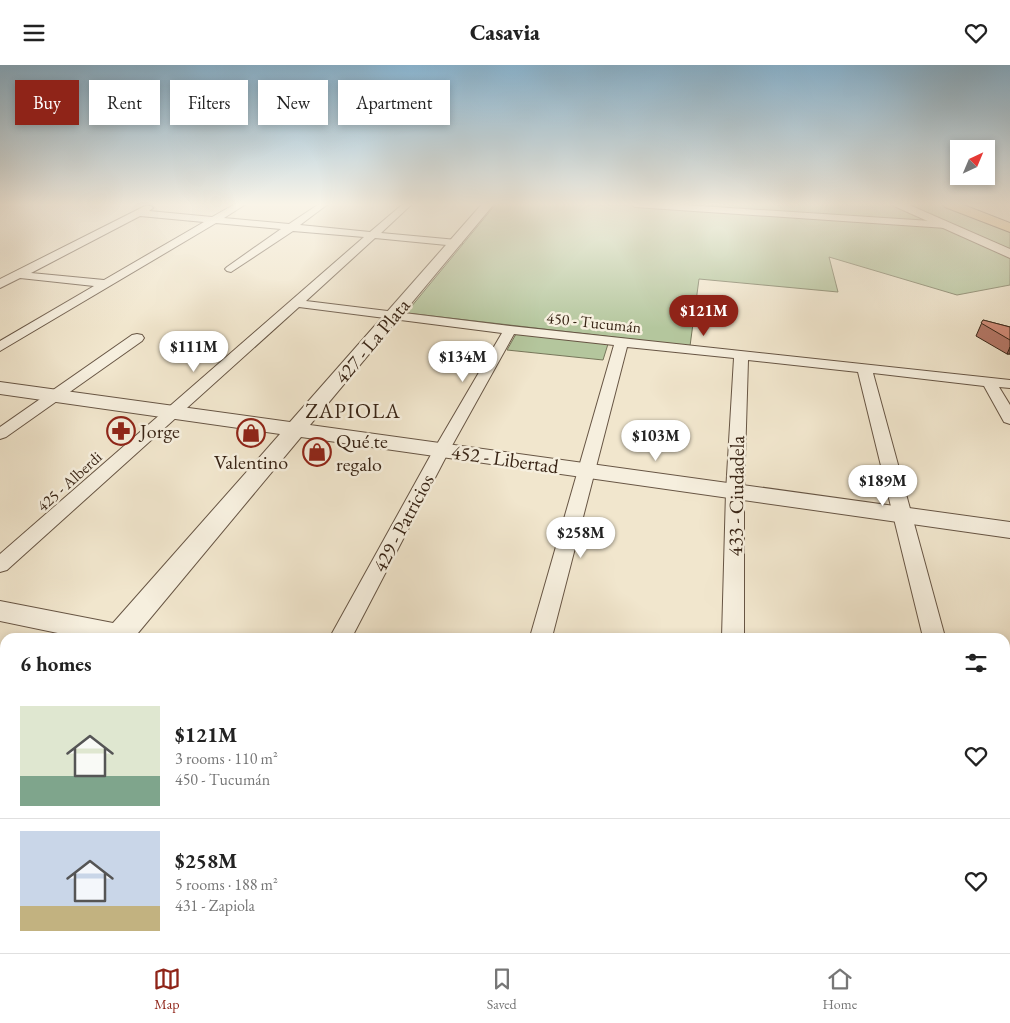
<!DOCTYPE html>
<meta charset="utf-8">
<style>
body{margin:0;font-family:"EB Garamond",serif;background:#f2f2f2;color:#222;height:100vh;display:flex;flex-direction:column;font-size:19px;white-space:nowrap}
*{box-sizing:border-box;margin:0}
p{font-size:16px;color:#767676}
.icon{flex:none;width:28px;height:28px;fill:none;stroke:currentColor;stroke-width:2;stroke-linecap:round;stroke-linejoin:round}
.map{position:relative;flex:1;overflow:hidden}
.side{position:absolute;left:0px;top:568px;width:1010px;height:321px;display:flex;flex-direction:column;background:#fff;border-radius:15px 15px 0 0;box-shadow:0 2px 8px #0003}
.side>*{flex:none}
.guide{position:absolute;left:15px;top:15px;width:500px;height:45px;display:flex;gap:10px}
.needle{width:32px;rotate:44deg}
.tools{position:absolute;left:950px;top:75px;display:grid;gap:10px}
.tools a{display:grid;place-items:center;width:45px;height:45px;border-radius:0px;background:#fff;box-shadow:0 2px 8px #0003;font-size:25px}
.price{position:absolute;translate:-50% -42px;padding:0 11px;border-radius:18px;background:#fff;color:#222;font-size:16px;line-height:32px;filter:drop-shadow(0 1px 2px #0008)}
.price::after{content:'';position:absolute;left:50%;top:30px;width:15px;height:11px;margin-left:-8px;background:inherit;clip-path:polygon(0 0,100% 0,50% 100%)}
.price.on{background:#8f2418;color:#fff}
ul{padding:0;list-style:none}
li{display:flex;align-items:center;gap:15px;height:125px;padding:0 20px}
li+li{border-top:1px solid #e0e0e0}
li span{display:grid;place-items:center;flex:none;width:140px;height:100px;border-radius:0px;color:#555}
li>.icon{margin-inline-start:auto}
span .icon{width:60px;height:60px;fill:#fffc;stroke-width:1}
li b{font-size:21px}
h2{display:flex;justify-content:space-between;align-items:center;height:60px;padding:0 20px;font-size:21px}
.chip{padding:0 18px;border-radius:0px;background:#fff;box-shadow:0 2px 8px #0003;font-size:18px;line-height:45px}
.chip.on{background:#8f2418;color:#fff}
header{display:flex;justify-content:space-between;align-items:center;height:65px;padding:0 20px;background:#fff;font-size:22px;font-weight:800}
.dock{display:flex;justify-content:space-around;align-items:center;height:70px;border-top:1px solid #e0e0e0;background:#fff;font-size:14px;color:#767676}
.dock a{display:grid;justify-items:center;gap:2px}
.dock .on{color:#8f2418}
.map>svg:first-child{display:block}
.green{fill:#b4c69d;stroke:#76765a}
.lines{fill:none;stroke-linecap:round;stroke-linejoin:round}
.minor-casing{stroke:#675544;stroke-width:2}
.tertiary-casing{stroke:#675544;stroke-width:2}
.motorway-casing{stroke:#392516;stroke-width:2}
.minor{fill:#f6efde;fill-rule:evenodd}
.tertiary{fill:#f6efde;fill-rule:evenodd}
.motorway{fill:#e8c386;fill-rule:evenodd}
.wall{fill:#b57868;stroke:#392516}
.shaded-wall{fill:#936255;stroke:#392516}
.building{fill:#d28c79;stroke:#392516}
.labels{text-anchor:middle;stroke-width:5;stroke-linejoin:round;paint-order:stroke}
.far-street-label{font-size:16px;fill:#392516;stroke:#f6efde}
.street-label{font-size:20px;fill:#392516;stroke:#f6efde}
.poi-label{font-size:20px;fill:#392516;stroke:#f6efde;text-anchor:start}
.neighbourhood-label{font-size:21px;letter-spacing:1px;fill:#392516;stroke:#f6efde}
</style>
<header><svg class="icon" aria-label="menu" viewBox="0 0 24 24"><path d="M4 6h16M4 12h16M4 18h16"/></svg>Casavia<svg class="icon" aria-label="heart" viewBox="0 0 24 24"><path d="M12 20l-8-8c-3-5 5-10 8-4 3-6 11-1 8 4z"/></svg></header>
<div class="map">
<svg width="1010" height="888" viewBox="0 0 1010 888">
<rect width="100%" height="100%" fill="#f1e6cd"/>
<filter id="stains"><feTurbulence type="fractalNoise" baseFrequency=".004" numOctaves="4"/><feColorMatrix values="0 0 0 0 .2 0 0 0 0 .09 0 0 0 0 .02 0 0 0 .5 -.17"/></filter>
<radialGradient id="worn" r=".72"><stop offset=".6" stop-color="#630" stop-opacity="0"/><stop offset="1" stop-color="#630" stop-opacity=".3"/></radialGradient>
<g class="green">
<polygon points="496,139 633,140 633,139 890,139 1010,189 1010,220 957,230 829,192 838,227 699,214 690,281 406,248"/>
<polygon points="907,139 944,139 1010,166 1010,184"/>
<polygon points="516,269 608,279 603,295 507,285"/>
</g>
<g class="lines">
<defs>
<g id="minor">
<path d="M235,139h11l-22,14 65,6 30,-20h9l-28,21 70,7 33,-28h9l-31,29 76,7 5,3 -5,3 -82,-8 -69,63 204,25 500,54v8l-11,-1 11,18v19l-6,-2 -20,-36 -111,-13 72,264h-22l-65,-265 -110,-12 -4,132v145h-22l4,-145 8,-134 -107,-11 -75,290h-22l84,-292 -100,-11 -65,117 -97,186h-22l103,-186 69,-118 -203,-26 -292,263 -7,2v-18l364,-317 -71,-6 -62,41 -4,-1 -2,-2 2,-2 54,-38 -65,-6 -216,128v-10l94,-55 -74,-8 -20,10v-9l145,-73h6l2,2 -4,3 63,6zM140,151l64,6 -100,58 -73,-7z"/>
<polygon points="630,139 669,139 946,157 951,160 946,163 635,142"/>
<polygon points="137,269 142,270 144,273 142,276 6,372 0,374 0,362 132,270"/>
<polygon points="1005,832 1010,834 1010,882 1005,880"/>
<polygon points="148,884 182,884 181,888 147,888"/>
<polygon points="433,884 465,884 464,888 432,888"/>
<rect x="715" y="884" width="32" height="4"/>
</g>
<g id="tertiary">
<polygon points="482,139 494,139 310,360 1010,457 1010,473 301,372 138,568 140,572 77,572 0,556 0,536 113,558 280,369 0,329 0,317 290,357"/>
<polygon points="892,139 907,139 1010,184 1010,193 894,141"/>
<polygon points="5,687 5,721 0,722 0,689"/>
<polygon points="1005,745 1010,745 1010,781 1005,779"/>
</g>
<polygon id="motorway" points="943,139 961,139 1010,158 1010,167 945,142"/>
</defs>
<use href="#minor" class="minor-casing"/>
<use href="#tertiary" class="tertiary-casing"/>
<use href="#motorway" class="motorway-casing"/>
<use href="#minor" class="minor"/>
<use href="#tertiary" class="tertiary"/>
<use href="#motorway" class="motorway"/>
</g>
<polygon class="wall" points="983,255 1010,262 1010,289 1007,289 976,271"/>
<polygon class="shaded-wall" points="1010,282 1010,289 1007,289"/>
<polygon class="building" points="983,255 1010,262 1010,275 981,258"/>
<linearGradient id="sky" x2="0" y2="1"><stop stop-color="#89b8d7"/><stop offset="0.53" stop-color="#f9f4e8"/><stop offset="1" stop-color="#f9f4e8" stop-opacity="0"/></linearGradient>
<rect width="1010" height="263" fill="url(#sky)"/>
<defs>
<symbol id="pharmacy-ring" viewBox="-11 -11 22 22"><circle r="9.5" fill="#f6efde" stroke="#8f2418" stroke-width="1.5"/><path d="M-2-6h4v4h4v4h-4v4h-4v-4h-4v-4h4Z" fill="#8f2418"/></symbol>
<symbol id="shop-ring" viewBox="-11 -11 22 22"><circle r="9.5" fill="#f6efde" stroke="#8f2418" stroke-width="1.5"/><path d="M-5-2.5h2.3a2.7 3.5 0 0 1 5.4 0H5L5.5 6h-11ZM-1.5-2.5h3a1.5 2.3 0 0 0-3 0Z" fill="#8f2418"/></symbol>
</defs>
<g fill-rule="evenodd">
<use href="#pharmacy-ring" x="105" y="350" width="32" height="32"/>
<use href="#shop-ring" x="235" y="352" width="32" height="32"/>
<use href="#shop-ring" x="301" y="371" width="32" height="32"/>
</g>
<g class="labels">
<g class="far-street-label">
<text transform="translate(594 257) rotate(6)" y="6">450 - Tucumán</text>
<text transform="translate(69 416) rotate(-42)" y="6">425 - Alberdi</text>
</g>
<g class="street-label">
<text transform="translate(372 276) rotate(-50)" y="7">427 - La Plata</text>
<text transform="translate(505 394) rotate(8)" y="7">452 - Libertad</text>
<text transform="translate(736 431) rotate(-89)" y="7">433 - Ciudadela</text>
<text transform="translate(403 458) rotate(-62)" y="7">429 - Patricios</text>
</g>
<g class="poi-label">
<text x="140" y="373">Jorge</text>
<text x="336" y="383">Qué te<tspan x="336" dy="23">regalo</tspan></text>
<text x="251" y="404" text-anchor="middle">Valentino</text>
</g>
<g class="neighbourhood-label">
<text x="353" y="353">ZAPIOLA</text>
</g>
</g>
<rect width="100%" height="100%" filter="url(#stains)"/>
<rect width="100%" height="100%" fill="url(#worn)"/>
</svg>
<div class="tools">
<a><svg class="needle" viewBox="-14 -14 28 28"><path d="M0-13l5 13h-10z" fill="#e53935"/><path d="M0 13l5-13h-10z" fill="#767676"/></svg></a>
</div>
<b class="price on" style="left:704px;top:272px">$121M</b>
<b class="price" style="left:194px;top:308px">$111M</b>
<b class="price" style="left:463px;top:318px">$134M</b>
<b class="price" style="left:656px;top:397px">$103M</b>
<b class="price" style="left:883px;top:442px">$189M</b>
<b class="price" style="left:581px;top:494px">$258M</b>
<div class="guide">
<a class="chip on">Buy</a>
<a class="chip">Rent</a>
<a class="chip">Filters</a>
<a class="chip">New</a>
<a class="chip">Apartment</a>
</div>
<section class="side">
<h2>6 homes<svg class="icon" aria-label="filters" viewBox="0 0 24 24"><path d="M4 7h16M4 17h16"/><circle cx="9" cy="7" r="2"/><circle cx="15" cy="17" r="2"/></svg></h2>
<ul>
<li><span style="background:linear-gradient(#dfe7d0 70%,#7fa58c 0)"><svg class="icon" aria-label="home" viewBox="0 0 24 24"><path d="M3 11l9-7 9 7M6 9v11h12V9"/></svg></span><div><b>$121M</b><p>3 rooms · 110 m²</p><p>450 - Tucumán</p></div><svg class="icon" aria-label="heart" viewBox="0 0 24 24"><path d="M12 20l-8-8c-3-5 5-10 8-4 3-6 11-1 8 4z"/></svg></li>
<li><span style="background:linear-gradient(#c9d6e8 75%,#c2b280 0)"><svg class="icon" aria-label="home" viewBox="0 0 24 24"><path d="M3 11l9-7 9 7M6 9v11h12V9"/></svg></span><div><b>$258M</b><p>5 rooms · 188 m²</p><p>431 - Zapiola</p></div><svg class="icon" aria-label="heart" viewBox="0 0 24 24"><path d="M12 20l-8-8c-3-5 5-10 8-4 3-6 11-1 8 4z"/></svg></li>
</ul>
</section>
</div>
<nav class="dock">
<a class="on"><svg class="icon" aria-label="map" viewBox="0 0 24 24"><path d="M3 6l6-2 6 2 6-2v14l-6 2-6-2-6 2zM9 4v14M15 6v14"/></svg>Map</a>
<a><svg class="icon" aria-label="saved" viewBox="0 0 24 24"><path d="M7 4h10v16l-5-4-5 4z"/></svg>Saved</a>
<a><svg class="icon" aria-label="home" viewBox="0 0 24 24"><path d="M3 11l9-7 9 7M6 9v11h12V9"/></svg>Home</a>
</nav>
